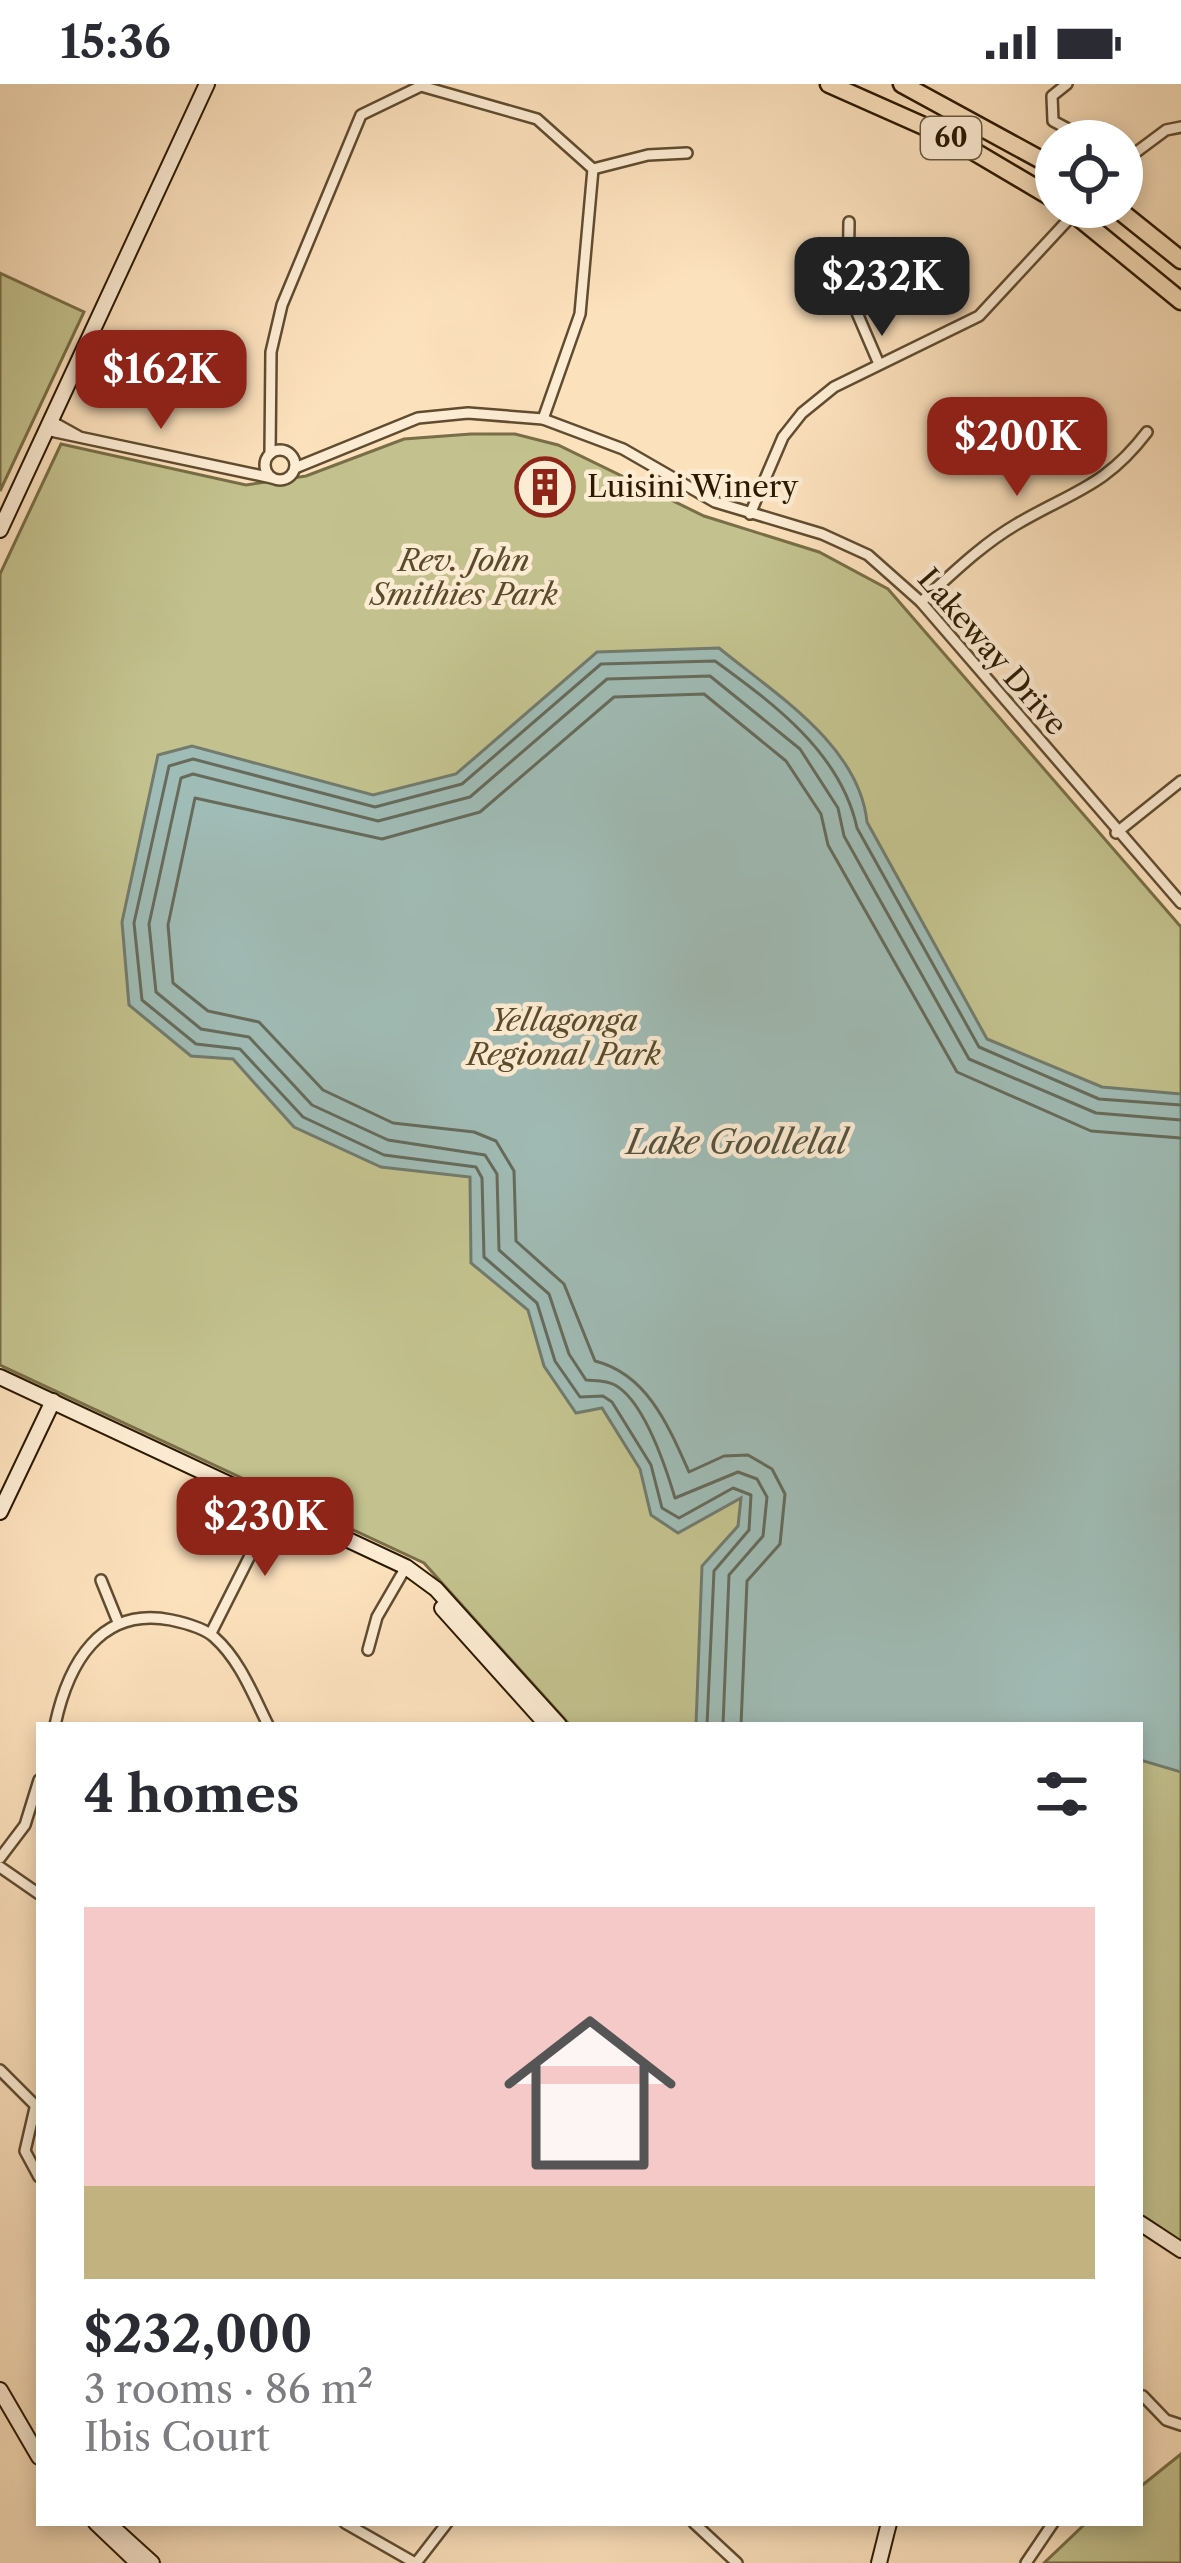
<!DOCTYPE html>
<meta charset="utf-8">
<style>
body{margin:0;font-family:"Libre Caslon Text",serif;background:#f7f7f7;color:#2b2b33;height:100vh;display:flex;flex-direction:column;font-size:45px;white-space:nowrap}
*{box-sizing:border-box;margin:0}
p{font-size:39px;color:#7c7c81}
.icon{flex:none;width:66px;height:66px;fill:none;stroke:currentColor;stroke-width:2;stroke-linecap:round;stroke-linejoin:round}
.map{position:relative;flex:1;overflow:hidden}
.drawer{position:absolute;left:36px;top:1638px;width:1107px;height:804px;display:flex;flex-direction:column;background:#fff;border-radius:0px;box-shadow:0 6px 18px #0003}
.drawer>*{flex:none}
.fabs{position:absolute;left:1035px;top:36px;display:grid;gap:24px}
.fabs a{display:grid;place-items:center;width:108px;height:108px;border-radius:50%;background:#fff;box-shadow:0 6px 18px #0003;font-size:60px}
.price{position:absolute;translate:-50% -102px;padding:0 27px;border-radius:24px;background:#8f2418;color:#fff;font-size:39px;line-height:78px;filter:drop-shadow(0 3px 6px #0008)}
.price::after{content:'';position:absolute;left:50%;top:72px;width:36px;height:27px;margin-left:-18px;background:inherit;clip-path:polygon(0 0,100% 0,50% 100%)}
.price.active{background:#222;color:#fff}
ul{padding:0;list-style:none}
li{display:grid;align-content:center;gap:24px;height:636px;padding:0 48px}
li+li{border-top:3px solid #e1e1e2}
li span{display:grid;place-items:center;height:372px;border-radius:0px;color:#555}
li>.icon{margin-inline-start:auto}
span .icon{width:216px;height:216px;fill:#fffc;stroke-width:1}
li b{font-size:51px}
h2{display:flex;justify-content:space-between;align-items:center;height:144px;padding:0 48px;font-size:51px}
.status{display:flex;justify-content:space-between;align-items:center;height:84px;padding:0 60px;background:#fff;direction:ltr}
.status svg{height:33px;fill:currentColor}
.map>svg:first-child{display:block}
.green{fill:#c3c28e;stroke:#786e47;stroke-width:3}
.water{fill:#a0bcb6;stroke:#727b6d;stroke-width:3}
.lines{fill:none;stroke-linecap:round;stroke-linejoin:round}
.shore{stroke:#666b5b;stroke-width:3}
.street-casing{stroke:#604c2f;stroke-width:14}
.secondary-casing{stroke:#2c1a00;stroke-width:18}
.highway-casing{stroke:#2c1a00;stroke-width:21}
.street{stroke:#fdecd4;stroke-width:9}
.secondary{stroke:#fdecd4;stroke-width:14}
.highway{stroke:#fce1bd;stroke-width:16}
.labels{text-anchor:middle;stroke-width:9;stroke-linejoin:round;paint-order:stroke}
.shield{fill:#fdecd4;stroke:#6b5940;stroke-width:3}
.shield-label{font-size:27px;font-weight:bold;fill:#2c1a00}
.poi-label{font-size:30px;fill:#2c1a00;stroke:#fdecd4;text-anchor:start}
.park-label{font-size:30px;font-style:italic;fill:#594c2b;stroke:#fdecd4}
.street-label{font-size:30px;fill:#2c1a00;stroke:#fdecd4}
.water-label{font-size:33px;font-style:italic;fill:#555340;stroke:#fdecd4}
</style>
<div class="status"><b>15:36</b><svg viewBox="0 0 49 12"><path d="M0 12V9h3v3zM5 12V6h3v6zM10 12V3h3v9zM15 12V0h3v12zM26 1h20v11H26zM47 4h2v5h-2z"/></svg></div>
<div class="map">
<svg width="1181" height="2479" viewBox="0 0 1181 2479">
<rect width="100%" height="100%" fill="#fce1bd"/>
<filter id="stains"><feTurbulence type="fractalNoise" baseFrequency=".00167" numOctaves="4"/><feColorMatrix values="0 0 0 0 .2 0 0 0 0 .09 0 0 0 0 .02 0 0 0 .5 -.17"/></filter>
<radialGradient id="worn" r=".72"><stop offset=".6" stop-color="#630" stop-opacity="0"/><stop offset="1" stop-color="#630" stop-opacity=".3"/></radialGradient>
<g class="green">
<polygon points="0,189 84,228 0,407"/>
<polygon points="471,350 515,350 558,361 704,432 819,468 888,505 1181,843 1181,2162 1140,2134 1140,1641 570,1641 424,1479 0,1281 0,490 61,360 246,401 306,392 404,355"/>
<polygon points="1181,2370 1181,2479 1044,2479 1086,2439 1140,2439 1140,2403"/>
</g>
<path class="water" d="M719,564c56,46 140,97 148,174l120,217 115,48 79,7v678l-41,-12v-35h-444l6,-159 36,-40 3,-28 -63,35 -27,-18 -11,-46 -38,-61 -26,5 -32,-47 -16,-56 -57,-47 -1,-86 -89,-10 -87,-40 -61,-68 -42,-3 -62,-51 -7,-83 36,-167 34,-9 181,49 83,-21 141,-122z"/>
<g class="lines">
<g class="shore">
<path d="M707,1641l7,-154 35,-41 2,-35 -18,-7 -54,30 -17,-10 -11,-43 -39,-63 -9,-6 -23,1 -25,-36 -18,-58 -53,-46 -2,-79 -6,-11 -92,-12 -81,-38 -63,-68 -44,-5 -54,-44 -8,-77 35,-157 24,-7 182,48 87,-23 139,-120 114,-3c59,43 126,92 142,167l122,219 120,52 82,6"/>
<path d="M723,1641l6,-150 34,-39 4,-39 -10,-18 -19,-7 -63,26c-9,-30 -30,-96 -60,-113 -9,-5 -20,-4 -29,-5l-17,-26 -20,-60 -50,-44 -2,-76 -12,-19 -97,-15 -76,-35 -63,-68 -48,-8 -45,-37 -7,-68 32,-146 12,-4 185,47 92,-24 137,-118 103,-3 90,73 38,59 6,28 125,223 127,54 85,7"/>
<path d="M741,1641l6,-144 33,-37 5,-50 -13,-25 -24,-14 -24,1 -35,16c-21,-47 -42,-98 -94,-111l-31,-77 -48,-43 -2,-70 -18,-30 -22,-9 -81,-9 -70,-33 -64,-68 -51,-11 -35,-28 -5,-58 27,-127 187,41 98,-27 134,-115 90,-3 82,67 35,53 7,31 129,227 134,59 90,7"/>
</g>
<defs>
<g id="street">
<polyline points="1067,0 1052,12 1053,37 1091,57"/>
<polyline points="1122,73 1127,75 1166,46 1181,43"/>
<polyline points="593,85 648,71 687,69"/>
<polyline points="849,138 848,208 879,280"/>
<polyline points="51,337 78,352"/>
<polyline points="46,346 272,394"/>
<circle cx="280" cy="381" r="15"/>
<polyline points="270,370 271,268 282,221 361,31 421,2 537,35 593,85 580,230 543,335"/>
<polyline points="295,384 418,334 468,329 543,335 623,365 715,418 822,450 868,471 921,518 1181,819"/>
<polyline points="750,430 783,353 802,329 834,303 979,232 1080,123"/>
<path d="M921,518c31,-28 60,-57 96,-78 56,-33 88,-37 130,-92"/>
<polyline points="1116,749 1181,697"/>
<polyline points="101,1496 118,1538"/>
<polyline points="211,1549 273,1426"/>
<polyline points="368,1566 377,1533 406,1483"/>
<path d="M55,1641c13,-61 45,-119 116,-105 14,3 33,8 43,17 26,23 39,58 54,88"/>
<polyline points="0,1774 25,1741 39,1696"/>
<polyline points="0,1783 39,1810"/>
<polyline points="0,1986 39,2025"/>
<polyline points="35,2024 25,2067 39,2093"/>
<polyline points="1143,2312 1166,2336 1181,2341"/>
<polyline points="345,2439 415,2479"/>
<polyline points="694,2439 737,2479"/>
<polyline points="416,2479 447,2439"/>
<polyline points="1026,2479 1053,2439"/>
</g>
<g id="secondary">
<polyline points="0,446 207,0"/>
<polyline points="0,1293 406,1483 436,1505 559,1641"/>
<polyline points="222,1405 300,1440"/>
<polyline points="0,1428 53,1317"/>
<polyline points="442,1524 547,1641"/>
<polyline points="1140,2139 1181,2166"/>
<polyline points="0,2306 39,2373"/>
<polyline points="96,2439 138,2479"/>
<polyline points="108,2439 152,2479"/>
<polyline points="879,2479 889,2439"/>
</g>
<g id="highway">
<polyline points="829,0 953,55 1056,116"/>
<polyline points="902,0 1056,84"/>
<polyline points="1066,123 1181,217"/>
<polyline points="1115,123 1181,176"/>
</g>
</defs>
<use href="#street" class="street-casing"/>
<use href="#secondary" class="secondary-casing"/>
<use href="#highway" class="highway-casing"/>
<use href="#street" class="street"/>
<use href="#secondary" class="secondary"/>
<use href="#highway" class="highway"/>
</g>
<defs>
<symbol id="building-ring" viewBox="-11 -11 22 22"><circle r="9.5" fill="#fdecd4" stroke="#8f2418" stroke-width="1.5"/><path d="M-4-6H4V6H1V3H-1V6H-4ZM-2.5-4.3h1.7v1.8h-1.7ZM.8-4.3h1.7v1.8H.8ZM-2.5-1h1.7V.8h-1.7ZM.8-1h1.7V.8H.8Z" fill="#8f2418"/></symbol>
</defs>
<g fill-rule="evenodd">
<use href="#building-ring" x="512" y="370" width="66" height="66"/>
</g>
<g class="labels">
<rect class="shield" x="921" y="33" width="60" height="42" rx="9"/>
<g class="shield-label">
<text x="951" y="63">60</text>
</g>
<g class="poi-label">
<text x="587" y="413">Luisini Winery</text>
</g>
<g class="park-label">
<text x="464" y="487">Rev. John<tspan x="464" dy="34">Smithies Park</tspan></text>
<text x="564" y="947">Yellagonga<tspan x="564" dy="34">Regional Park</tspan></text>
</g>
<g class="street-label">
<text transform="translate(992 568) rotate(49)" y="10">Lakeway Drive</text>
</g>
<g class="water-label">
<text x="737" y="1070">Lake Goollelal</text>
</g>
</g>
<rect width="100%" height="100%" filter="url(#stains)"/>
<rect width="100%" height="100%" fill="url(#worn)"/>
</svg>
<div class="fabs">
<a><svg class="icon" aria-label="locate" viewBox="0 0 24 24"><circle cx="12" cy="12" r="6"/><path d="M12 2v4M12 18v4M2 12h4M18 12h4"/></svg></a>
</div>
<b class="price active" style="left:882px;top:255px">$232K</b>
<b class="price" style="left:161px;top:348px">$162K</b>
<b class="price" style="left:1017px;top:415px">$200K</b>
<b class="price" style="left:265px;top:1495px">$230K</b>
<section class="drawer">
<h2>4 homes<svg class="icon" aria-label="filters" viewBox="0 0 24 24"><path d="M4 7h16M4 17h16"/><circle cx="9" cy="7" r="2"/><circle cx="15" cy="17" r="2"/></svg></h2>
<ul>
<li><span style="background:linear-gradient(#f6c9c9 75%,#c2b280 0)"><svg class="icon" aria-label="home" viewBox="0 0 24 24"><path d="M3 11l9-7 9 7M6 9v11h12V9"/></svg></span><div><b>$232,000</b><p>3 rooms · 86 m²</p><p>Ibis Court</p></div></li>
</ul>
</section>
</div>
